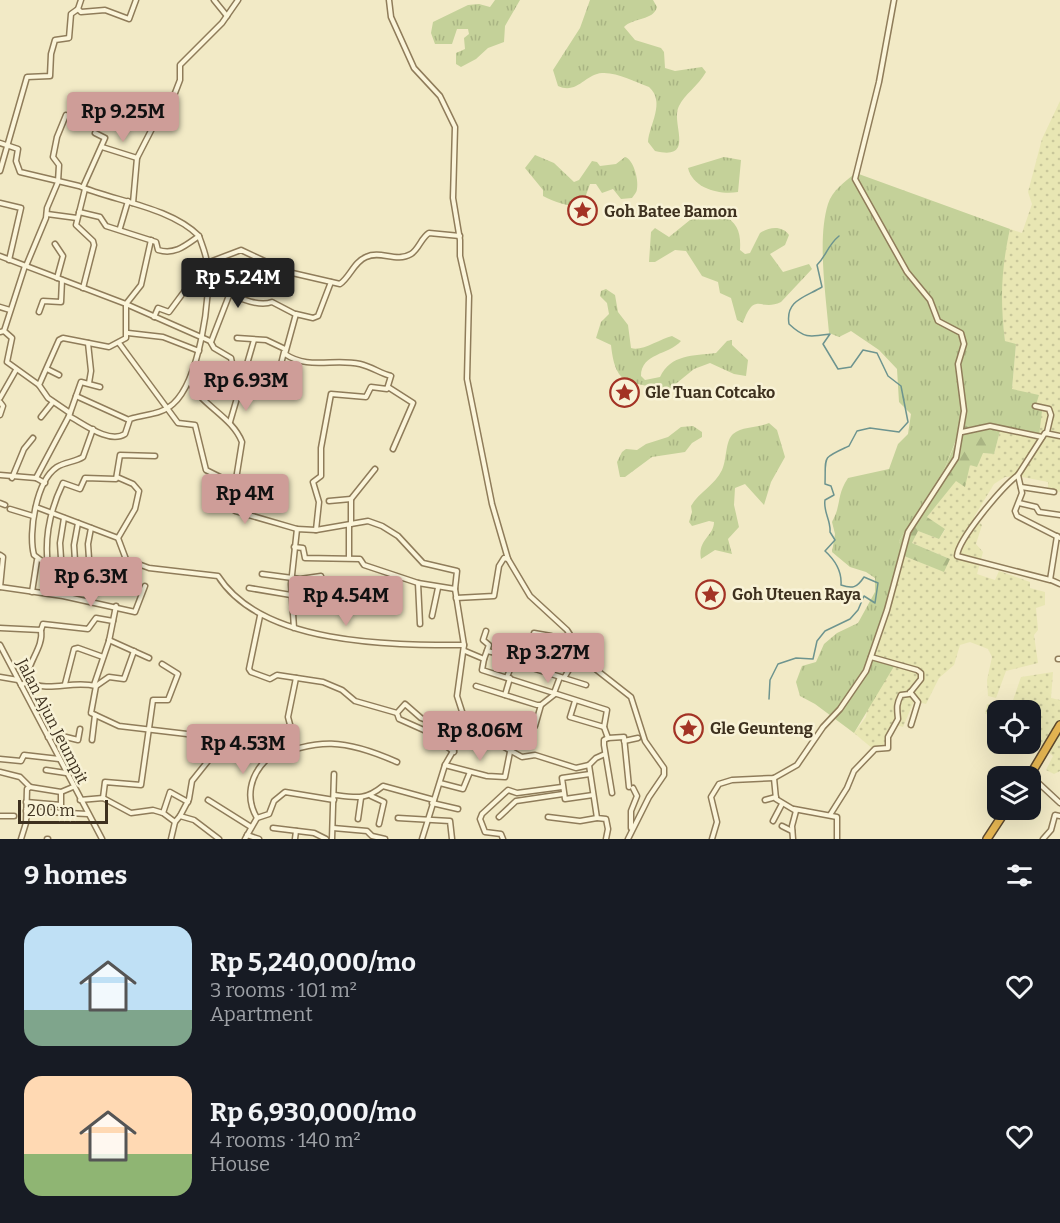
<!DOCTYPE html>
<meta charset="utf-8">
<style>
body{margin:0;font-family:Bitter,serif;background:#20242c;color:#f1f3f6;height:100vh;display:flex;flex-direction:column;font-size:22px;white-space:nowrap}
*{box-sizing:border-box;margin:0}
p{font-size:20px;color:#9ea1a6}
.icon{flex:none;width:33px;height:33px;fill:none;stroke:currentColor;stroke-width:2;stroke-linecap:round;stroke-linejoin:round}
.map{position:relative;height:839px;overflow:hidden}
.drawer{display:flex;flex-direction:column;background:#171b24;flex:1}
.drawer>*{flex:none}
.fabs{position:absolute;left:987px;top:700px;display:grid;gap:12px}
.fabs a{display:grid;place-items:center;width:54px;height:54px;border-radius:12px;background:#171b24;box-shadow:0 6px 24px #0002;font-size:30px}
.scale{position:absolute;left:18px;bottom:15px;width:90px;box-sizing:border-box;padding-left:6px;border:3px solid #3e311f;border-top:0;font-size:16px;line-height:21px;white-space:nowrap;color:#3e311f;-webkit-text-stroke:4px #f8f2d6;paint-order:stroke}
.price{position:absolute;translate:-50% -51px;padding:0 14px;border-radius:6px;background:#ce9d98;color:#111;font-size:20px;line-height:39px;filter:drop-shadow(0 2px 3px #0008)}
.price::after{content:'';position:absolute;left:50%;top:36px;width:18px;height:14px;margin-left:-9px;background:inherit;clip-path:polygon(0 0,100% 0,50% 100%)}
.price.on{background:#222;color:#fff}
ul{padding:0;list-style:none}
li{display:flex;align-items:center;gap:18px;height:150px;padding:0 24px}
li span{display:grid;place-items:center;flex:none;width:168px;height:120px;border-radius:18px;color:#555}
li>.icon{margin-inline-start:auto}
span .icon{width:72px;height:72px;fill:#fffc;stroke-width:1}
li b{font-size:26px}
h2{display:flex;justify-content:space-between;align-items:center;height:72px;padding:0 24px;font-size:26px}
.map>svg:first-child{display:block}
.farmland{fill:url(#farmland-dots)}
.grass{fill:url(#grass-tufts)}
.forest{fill:url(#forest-firs)}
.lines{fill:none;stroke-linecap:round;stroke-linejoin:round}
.stream{stroke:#6d948f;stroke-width:1.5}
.minor-casing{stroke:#8f7c5a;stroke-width:7}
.highway-casing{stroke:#5d492e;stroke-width:10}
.minor{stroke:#fbf5da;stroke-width:4}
.highway{stroke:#e6b652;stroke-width:7}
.labels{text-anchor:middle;stroke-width:5;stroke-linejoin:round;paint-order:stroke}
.poi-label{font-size:16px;font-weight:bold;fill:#3e311f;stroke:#f8f2d6;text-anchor:start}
.street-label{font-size:16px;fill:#3e311f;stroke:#f8f2d6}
</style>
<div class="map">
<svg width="1060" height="839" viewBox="0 0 1060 839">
<defs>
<pattern id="farmland-dots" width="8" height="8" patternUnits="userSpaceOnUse" patternTransform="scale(1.5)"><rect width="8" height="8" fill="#e8e6b3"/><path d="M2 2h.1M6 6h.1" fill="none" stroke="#c8c69a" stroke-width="1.8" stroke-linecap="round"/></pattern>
<pattern id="grass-tufts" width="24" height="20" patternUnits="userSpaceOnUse" patternTransform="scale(1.5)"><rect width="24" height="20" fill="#c4d199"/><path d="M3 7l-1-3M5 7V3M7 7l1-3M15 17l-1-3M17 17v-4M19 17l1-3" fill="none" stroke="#a9b483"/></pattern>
<pattern id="forest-firs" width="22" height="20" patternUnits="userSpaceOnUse" patternTransform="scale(1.5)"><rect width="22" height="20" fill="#c4d199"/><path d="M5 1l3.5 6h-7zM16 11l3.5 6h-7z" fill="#a9b483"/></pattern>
</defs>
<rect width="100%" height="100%" fill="#f2eac6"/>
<g class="farmland">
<polygon points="1060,101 1060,492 1048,490 1048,482 1017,476 1005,477 994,484 974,517 982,525 976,544 983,552 977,574 995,580 999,571 1030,582 1030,588 1045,592 1045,605 1036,608 1038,630 1034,635 1038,663 1006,671 996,698 988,696 987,680 992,657 988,649 970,642 960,645 954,665 939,678 926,704 914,701 903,727 893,724 882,748 873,749 854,733 866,717 875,657 904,556 943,571 950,559 912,543 918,531 939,539 945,530 927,517 956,480 964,486 970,464 983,453 994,454 1000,431 1039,436 1035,408 1012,389 1016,345 1005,341 1000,297 1003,261 1010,229 1022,233 1032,204 1028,192 1042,139"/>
<polygon points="1053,672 1051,698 1060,700 1060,771 1054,774 1046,770 1053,756 1040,745 1031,744 1030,711 998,711 997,716 985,714 987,704 1011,706 1021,677"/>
</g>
<g class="grass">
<polygon points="495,0 520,0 505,26 504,42 488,48 476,59 461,67 456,64 456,53 465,49 464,38 469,34 468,29 457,29 452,44 435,44 431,33 433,22 468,5 479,4 490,7"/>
<path d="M590,0h63l4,7c-4,14 -23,10 -33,20l11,13 26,8 3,4 1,16 10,3 27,-4 4,5c-8,14 -22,23 -27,34 -9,17 18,55 -24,45l-7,-9c1,-17 18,-40 1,-55 -14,-5 -32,-15 -47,-14 -17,1 -25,22 -44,13l-5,-16 27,-42z"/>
<path d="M535,155l19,8 20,19 5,-2 13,-19 5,1 3,4 16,-2 9,-7c8,2 14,22 12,32 0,3 -3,6 -5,9l-11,1 -8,-10 -11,4 -6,-9h-6l-4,11 2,11c-16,2 -31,-3 -45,-10v-6l-18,-22z"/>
<path d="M724,157l17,3 -3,32c-18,3 -45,-3 -50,-24z"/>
<path d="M856,173l154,56c-9,41 -10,71 -5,112l11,3 -4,45 27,6 -4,13 7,3 -3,25 -77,-11 -18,45 -45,71 5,15 -29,100 21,7 -42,70 -39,-29 -15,-8 -4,-14 6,-16 14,-4 8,-18 13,-11 21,-10 17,-31v-14l-9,-6 -16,-5 -18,-15 3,-18 -3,-12c10,-18 4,-26 16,-44l41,-9 9,-25 10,-10 3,-20 -12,-12 -2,-33 -18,-19 -28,-19 -12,6 -10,-4c-3,-37 -12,-94 -1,-129 4,-13 17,-23 28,-31z"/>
<path d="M722,215c16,7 19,18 18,35l5,4 5,-1 10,-20c9,-6 22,-8 29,2l-4,10 -15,9 13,18 26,-8 3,5 -31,33c-21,10 -26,-12 -38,21l-6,-3 -6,-22 -11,-5 -2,-11 -16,-6 -16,-25 -11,-1 -20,12h-6l2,-30 4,-4 14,9 21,-17z"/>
<path d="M606,289l9,6 3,17 10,13 3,23c10,4 29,-9 41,-12l9,5c-12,14 -40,12 -40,35l4,4 15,-3c11,-23 33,-21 56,-24l11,-12 5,-1v5l16,15 -2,16 -12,-2 -24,-11 -16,6 -27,22c-36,-12 -51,0 -56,-46l-15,-7 5,-16 8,-8 -2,-11 -7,-7 1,-5z"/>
<path d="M769,423l8,7 8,27 -14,25 -7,23 -19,-21 -10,4 -1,17 5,22 -11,12 4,15 -17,-4 -14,9c-4,-19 13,-23 13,-37l-5,-1 -17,5 -3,-4 3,-10 -1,-6c8,-14 24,-21 31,-36 5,-10 3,-29 11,-36 10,-8 24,-6 36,-11z"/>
<polygon points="693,426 702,432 702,437 692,443 685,452 652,457 625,477 620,477 617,462 622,452 626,449 637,450 646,444 668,437 681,427"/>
</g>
<polygon class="forest" points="963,425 1000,431 994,454 983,453 977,467 970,465 965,487 956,481 927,517 945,529 939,539 918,531 912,543 950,559 944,572 904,556 899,541 944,470"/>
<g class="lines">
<path class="stream" d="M769,699l1,-19 8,-16 18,-6 17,1 4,-18 8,-10 25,-12 8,-9 6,-14 11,7 3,-20 -14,-6c-7,11 -12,12 -23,8 1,-13 -5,-24 -16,-34l10,-11 -5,-8c1,-12 -7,-20 -5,-32l9,-5 -3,-9 -6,-2c1,-29 -4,-25 24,-38l8,-15 13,-3 29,4 9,-10 -7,-36 -13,-10 -11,-23 -14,-3 -12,17 -13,2 -15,-25 7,-10c-20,3 -25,5 -41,-10 -4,-24 17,-27 33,-37l-5,-22c10,-10 10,-19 22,-29"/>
<defs>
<g id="minor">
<polyline points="214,0 227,16"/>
<polyline points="389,0 391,17 414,68 440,96 455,127 453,198 460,240 460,256 469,296 467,379 492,504 508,559 530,596 567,630 589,664 631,697 645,741 664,768 664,775 649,797 628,839"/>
<polyline points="78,9 81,12 105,10 129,19 136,0"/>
<path d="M0,143l18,6 -2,12 4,11 59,14c35,15 91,21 120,50 3,9 7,18 8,27 5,33 -8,118 -34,141 -12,11 -28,10 -43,15l-5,15c-16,10 -41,-10 -56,-18l12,-34 19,5"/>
<polyline points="102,147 137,158"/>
<polyline points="0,171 27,77 50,76 51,54 55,40 69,38 71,14 78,9 81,0"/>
<polyline points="83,187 105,138 95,133"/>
<polyline points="0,203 21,208 9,260"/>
<polyline points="133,203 137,158 158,117 175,93 180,80 180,65 222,23 238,0"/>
<path d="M79,212l21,5 6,9 50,16 2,8c17,5 27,-4 41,-14"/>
<polyline points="47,214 77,218"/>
<polyline points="120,228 128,201"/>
<polyline points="55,244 63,256 57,278"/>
<polyline points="0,256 126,304 210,341 214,348 231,358 233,368 251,377 252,381 275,388 284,352"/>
<path d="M207,263l34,-13 47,22 52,12c10,-7 14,-22 26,-27 15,-7 30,6 45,-3 8,-5 10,-16 18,-21l31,3"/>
<polyline points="26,266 46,218 47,208 58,182 59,165 53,157 57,137 66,115"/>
<polyline points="83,288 94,245 93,241 76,225 85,189"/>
<polyline points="0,307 10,310"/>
<polyline points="39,312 43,301 61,302 62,280"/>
<path d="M154,317l4,-9 11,4 23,-31c25,3 59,29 80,21l23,12"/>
<polyline points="4,331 12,338 7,362 39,385"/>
<polyline points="0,332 4,331 25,266"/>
<polyline points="128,333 163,337 199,351"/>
<polyline points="237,338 266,340 285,349"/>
<polyline points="211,342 230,293"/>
<polyline points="88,343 91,371 89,383"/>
<polyline points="119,343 178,423 195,425 206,470 236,485"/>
<polyline points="47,369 59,375"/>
<path d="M190,383c14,24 42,34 52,59l-9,56 2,13 62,18"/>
<polyline points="388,387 413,403 393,449"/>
<polyline points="76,396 129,420"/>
<polyline points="0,398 16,370"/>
<polyline points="0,402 3,406 0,415"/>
<polyline points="1035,406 1049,409 1051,415 1047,432"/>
<polyline points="70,413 48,398 39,385 59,340 63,338 109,347 126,338 126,304 141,285 151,240"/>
<polyline points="41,417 53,402"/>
<polyline points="230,422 254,340"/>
<path d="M93,429l-10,28c-8,5 -18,5 -26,10 -21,14 -29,66 -23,88l24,18 12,4 63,-15 16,6 69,8c44,69 171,69 246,69l-9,-56 2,-18 -34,-8 -25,-27 -16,-10 -14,-5 -52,9 -19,-1 -6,55 3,44"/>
<polyline points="962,432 990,426 1042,437"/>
<polyline points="1060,436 1045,433 1018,475 1022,493 1015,511 1017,516 1060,538"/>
<polyline points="0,475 36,478 45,483"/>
<path d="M1018,475c-15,11 -60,64 -61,81l93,24 7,-44"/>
<polyline points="117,477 133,484 139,491 135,509 118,538"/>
<polyline points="12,478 24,449 33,438"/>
<polyline points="36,478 69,416"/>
<polyline points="1021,487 1054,492"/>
<polyline points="329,501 351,499"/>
<polyline points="0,503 5,505"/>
<polyline points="1019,503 1036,507 1039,512 1060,515"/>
<polyline points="36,507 118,538 127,562"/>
<polyline points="10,509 33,516"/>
<polyline points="351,524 351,499 375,469"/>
<path d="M316,530l3,-28 -6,-20 8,-6v-28l10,-54 35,3 5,-10 16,2 4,-13c-11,-3 -19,-9 -31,-12 -26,-6 -52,6 -75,-10l11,-40 17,4 5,-2 13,-34"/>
<polyline points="294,547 303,548 305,558 360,559 364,565 418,583 455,589"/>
<polyline points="0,555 3,557 0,587"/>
<polyline points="349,558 349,525"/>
<path d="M48,566c-4,-30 2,-56 15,-83l17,6 5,-11 31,1 4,-24 35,1"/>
<polyline points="96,572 94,588 112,590"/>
<polyline points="90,573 88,544 91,528"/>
<polyline points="62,574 60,543 64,518"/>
<polyline points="262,574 300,579 321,576 324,588 351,588 388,601"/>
<polyline points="76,577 74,545 78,523"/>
<polyline points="1051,580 1060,584"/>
<polyline points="418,583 420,624"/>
<polyline points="0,587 63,596 135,612 145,586"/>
<polyline points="249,588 291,595"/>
<polyline points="32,592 37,560"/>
<polyline points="456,598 494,596 499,566 504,558 508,559"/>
<polyline points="260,616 249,669 251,672 270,679 277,675 323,682 342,690 355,701 397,713 405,704 421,718 445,727 462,740"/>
<polyline points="432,616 438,588"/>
<polyline points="0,628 41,630 43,624 88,629 96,618 113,621"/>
<polyline points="534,633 551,636"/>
<polyline points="109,640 149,658"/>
<polyline points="0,645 102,839"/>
<polyline points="465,651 484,659 482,670 607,710 604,727"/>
<polyline points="487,651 496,653"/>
<polyline points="484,659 489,645 483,640 486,631"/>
<polyline points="1058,659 1060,659"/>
<polyline points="533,668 553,637 565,642 565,645 549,673"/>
<polyline points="0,677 18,680"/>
<polyline points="507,677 513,662 586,685"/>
<polyline points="564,678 576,658"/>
<path d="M27,682c-1,-19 17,-34 14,-52"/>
<polyline points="65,684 74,649 78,648 103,657"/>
<path d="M21,685l6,-3c24,11 43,-2 69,4l-5,27 28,13 68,8 28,11"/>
<polyline points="94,685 109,641 116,606"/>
<polyline points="96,686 109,677 124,679 134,651"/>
<polyline points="476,686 537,705 541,705 555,694"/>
<polyline points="910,692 918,702 911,725"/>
<polyline points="554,693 560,677"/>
<polyline points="505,695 510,678"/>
<polyline points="575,701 570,717 604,727 608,738 624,737 629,787"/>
<polyline points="397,713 399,719 426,731 454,752"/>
<polyline points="463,719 466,716 480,723 486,719 507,724 511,719"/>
<polyline points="535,726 541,705"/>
<polyline points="48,737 62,736 78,740 80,729"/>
<polyline points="462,738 488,746 495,742 522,757 535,755 576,768 589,765"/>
<polyline points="608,738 604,740 604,745 612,793"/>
<polyline points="92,740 95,715"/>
<polyline points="624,741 638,738"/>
<polyline points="296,747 288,717 296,678"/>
<polyline points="605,754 596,758 589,765 597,818 606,819 608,829 606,839"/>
<polyline points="0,759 21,761 24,755 59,759"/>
<path d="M266,760c52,-23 79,-21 131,2"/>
<polyline points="445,765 487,776 505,777 510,752"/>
<polyline points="46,770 66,773"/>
<polyline points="0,772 20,777 30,787"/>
<polyline points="590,774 562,778 565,799 593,795"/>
<polyline points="1031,776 1060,803"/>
<polyline points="774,778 776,799 796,811 792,826 793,839"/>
<polyline points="440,783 463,789 470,772"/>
<path d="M335,795c22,3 31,5 48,-9l51,14"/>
<polyline points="371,796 384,802 379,824"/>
<polyline points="103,798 105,782 141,785 153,700 168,700 178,674 162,664"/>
<polyline points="80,800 103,798 131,813 153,810 163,813 175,822"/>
<polyline points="208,800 251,827"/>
<polyline points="765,800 776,797"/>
<polyline points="26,802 61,805 61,793"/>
<polyline points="432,803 458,809"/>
<polyline points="794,809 837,817 837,839"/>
<polyline points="26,811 88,814"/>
<polyline points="163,813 170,792 188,802"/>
<path d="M830,815l17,-27 7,-17 21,-22 13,-1v-11l10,-18c-1,-11 -2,-14 3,-24l8,-1 12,-15v-6l-4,-3 -46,-13"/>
<polyline points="0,816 14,816"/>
<path d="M180,816l9,-17 3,-18 16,-20 11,-24 18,7 11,-7 18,23c-16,16 -21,38 -9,58"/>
<polyline points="499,817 516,801 563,794"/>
<polyline points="548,817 580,821 597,818"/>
<polyline points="398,818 450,821 452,839"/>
<polyline points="358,819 361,798"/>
<polyline points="773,821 782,804"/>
<polyline points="782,826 792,831"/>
<polyline points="273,828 314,833 326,839"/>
<polyline points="333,828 367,831 372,836 385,839"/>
<polyline points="631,828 631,811 637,796 633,788"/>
<polyline points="247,835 259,839"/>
<polyline points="21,839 26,823 27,789 30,787 61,792 73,787"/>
<polyline points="47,839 48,839"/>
<polyline points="171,839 175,822 180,816 194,820 219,839"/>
<polyline points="245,839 257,818 269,814 274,801 285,792 334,800"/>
<polyline points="295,839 296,831"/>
<polyline points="332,839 334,774"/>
<polyline points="422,839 445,765 467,727 457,696 464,645"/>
<polyline points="503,839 501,834 485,832 480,819 482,814 508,790 517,793 562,787"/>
<polyline points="712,839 717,822 711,797 719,784 732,780 774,778 797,765 823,727 840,709 866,671 887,610 908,532 956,458 964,411 958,364 964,344 961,333 938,321 930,300 907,272 855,179 879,82 894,0"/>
<polyline points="1043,839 1051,830 1055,815 1060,816"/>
</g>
<g id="highway">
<polyline points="1029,777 1060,725"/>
<polyline points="987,839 1006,810"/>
</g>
</defs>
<use href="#minor" class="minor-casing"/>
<use href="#highway" class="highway-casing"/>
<use href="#minor" class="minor"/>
<use href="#highway" class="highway"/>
</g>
<defs>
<symbol id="sight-ring" viewBox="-11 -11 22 22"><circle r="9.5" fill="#f8f2d6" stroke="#a33325" stroke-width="1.5"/><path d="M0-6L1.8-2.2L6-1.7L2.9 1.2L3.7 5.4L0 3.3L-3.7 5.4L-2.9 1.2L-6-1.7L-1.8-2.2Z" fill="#a33325"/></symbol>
</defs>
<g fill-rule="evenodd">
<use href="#sight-ring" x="566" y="194" width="33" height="33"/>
<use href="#sight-ring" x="608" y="376" width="33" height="33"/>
<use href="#sight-ring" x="694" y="578" width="33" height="33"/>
<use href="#sight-ring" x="672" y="712" width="33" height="33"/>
</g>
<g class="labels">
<g class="poi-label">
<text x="604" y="217">Goh Batee Bamon</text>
<text x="645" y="398">Gle Tuan Cotcako</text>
<text x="732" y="600">Goh Uteuen Raya</text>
<text x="710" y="734">Gle Geunteng</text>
</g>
<g class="street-label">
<text transform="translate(53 721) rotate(63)" y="6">Jalan Ajun Jeumpit</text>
</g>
</g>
</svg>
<div class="fabs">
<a><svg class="icon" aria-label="locate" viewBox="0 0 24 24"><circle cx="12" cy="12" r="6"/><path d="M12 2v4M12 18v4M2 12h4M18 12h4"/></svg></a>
<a><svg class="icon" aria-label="layers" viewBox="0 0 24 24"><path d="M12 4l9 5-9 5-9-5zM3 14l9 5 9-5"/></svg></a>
</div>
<div class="scale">200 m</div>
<b class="price" style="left:123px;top:143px">Rp 9.25M</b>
<b class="price on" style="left:238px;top:309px">Rp 5.24M</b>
<b class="price" style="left:246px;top:412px">Rp 6.93M</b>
<b class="price" style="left:245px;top:525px">Rp 4M</b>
<b class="price" style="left:91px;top:608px">Rp 6.3M</b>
<b class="price" style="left:346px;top:627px">Rp 4.54M</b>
<b class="price" style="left:548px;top:684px">Rp 3.27M</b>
<b class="price" style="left:480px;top:762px">Rp 8.06M</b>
<b class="price" style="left:243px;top:775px">Rp 4.53M</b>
</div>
<section class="drawer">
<h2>9 homes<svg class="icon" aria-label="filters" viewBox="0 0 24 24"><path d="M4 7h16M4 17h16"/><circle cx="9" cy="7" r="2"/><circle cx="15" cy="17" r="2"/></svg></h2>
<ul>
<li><span style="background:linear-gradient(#bfe0f5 70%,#7fa58c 0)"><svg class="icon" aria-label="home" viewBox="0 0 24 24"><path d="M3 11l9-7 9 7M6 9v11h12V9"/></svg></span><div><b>Rp 5,240,000/mo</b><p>3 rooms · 101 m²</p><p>Apartment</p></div><svg class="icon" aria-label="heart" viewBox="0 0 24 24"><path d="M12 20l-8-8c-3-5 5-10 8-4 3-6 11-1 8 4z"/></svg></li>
<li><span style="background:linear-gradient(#ffd9b3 65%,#8fb573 0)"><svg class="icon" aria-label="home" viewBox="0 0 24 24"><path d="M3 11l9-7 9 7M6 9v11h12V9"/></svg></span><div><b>Rp 6,930,000/mo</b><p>4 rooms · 140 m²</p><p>House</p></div><svg class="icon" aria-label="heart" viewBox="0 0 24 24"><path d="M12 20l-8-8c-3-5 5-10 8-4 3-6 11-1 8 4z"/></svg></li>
</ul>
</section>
